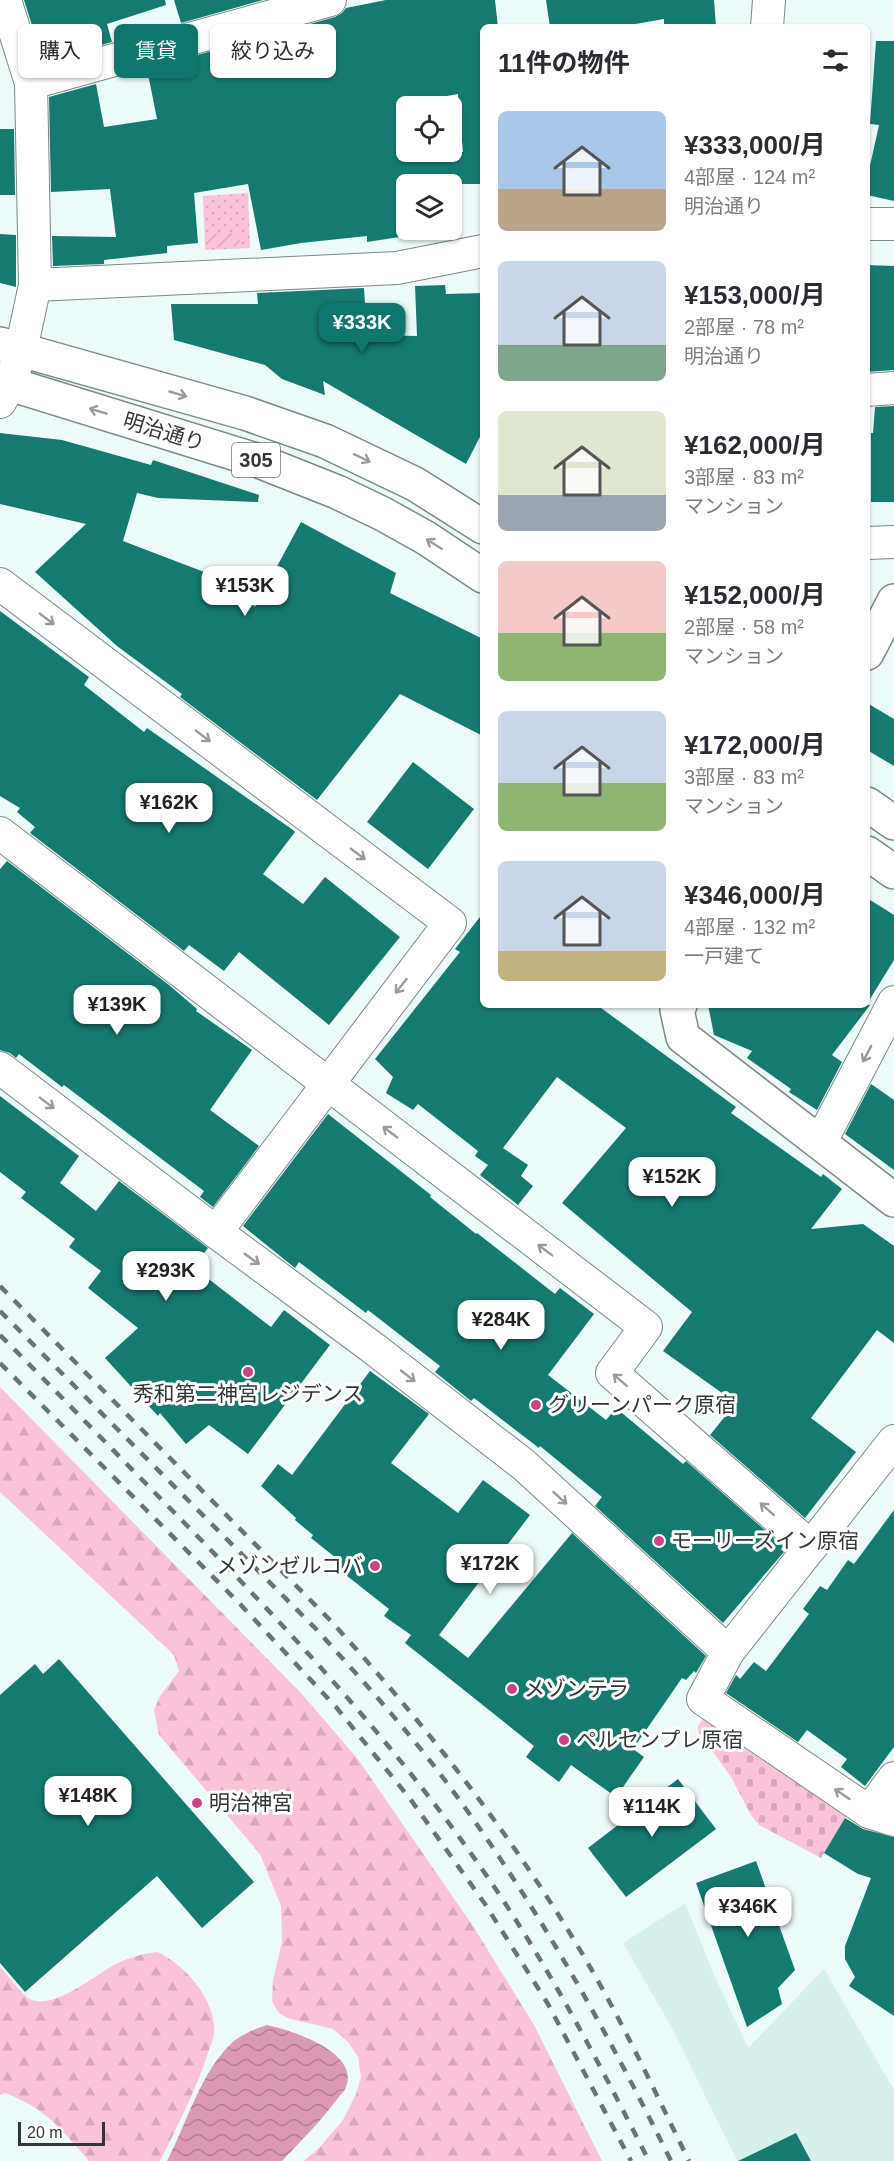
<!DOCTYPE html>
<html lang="ja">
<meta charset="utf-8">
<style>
body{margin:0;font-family:Arial,"Noto Sans JP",sans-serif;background:#f2f2f3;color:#2b2b33;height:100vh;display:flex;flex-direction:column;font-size:22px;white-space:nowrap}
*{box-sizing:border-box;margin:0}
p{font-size:20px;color:#7c7c81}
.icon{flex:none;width:33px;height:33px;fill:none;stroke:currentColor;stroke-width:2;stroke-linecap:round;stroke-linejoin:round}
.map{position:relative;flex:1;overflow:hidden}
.sheet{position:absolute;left:480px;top:24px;width:390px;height:984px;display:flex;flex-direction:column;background:#fff;border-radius:9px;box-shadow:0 2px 4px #0004}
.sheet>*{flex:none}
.hud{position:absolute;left:18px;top:24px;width:372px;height:54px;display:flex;gap:12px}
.fabs{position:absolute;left:396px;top:96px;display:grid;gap:12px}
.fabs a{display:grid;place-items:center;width:66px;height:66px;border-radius:9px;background:#fff;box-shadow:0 2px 4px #0004;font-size:30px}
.scale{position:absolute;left:18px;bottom:15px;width:87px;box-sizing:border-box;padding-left:6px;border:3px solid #313736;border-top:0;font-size:16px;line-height:21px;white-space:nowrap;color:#313736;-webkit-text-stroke:4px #fff;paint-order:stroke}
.price{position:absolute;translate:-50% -51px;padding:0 14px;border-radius:12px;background:#fff;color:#222;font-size:20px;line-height:39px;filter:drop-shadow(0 2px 3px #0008)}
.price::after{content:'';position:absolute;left:50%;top:36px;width:18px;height:14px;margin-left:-9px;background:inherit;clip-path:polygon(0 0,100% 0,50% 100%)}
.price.selected{background:#0f766e;color:#fff}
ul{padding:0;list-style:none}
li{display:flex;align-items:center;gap:18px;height:150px;padding:0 18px}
li span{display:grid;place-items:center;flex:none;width:168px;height:120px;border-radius:9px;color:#555}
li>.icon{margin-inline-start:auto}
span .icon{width:72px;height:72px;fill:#fffc;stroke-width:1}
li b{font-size:26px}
h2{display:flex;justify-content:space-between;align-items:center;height:72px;padding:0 18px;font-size:26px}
.tag{padding:0 21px;border-radius:9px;background:#fff;box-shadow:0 2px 4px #0004;font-size:21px;line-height:54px}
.tag.selected{background:#0f766e;color:#fff}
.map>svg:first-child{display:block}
.built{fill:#d8f0ec}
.forest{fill:url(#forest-firs)}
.cemetery{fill:url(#cemetery-stones)}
.park{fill:url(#park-dots)}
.garden{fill:url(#garden-furrows)}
.water{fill:url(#water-waves)}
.building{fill:#157b71;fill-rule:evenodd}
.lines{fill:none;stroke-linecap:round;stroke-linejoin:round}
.minor-casing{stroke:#7b8987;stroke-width:34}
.tertiary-casing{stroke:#7b8987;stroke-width:36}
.primary-casing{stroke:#7b8987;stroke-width:36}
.minor{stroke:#fff;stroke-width:32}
.tertiary{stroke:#fff;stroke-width:33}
.primary{stroke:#fff;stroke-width:33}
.rail{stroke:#6b7372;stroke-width:4.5;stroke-dasharray:10 10;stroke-linecap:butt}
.oneway{stroke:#989b9a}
.poi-dot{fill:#ca4384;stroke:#fff;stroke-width:2}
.labels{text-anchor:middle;stroke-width:6;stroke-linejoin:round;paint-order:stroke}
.shield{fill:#fff;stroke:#6f7372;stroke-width:1.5}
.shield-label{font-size:20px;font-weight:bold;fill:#313736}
.street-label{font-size:21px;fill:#313736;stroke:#fff}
.poi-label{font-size:21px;fill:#313736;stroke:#fff;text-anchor:start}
</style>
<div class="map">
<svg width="894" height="2161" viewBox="0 0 894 2161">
<defs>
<pattern id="forest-firs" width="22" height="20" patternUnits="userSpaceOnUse" patternTransform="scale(1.5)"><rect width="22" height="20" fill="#fbc3d8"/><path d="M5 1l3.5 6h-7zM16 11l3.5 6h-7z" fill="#d8a8ba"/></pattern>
<pattern id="cemetery-stones" width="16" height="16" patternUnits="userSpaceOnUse" patternTransform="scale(1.5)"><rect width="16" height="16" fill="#fbc3d8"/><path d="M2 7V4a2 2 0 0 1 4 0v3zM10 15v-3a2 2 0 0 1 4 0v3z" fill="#d8a8ba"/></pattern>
<pattern id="park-dots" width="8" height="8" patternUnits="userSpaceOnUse" patternTransform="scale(1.5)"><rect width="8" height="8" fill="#fbc3d8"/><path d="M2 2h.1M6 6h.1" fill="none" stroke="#d8a8ba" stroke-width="1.8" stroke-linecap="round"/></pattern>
<pattern id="garden-furrows" width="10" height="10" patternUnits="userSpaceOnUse" patternTransform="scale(1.5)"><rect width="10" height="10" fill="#fbc3d8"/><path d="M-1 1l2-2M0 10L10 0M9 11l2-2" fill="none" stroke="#d8a8ba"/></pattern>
<pattern id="water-waves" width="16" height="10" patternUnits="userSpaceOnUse" patternTransform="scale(1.5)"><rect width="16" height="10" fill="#dc99b3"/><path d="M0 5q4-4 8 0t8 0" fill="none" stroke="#b37e92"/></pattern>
</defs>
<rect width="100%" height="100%" fill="#ecfbf9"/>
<polygon class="built" points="685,1903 715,1977 748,2048 824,1969 894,2090 894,2161 737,2161 673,2030 623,1943"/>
<g class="forest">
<polygon points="0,1387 301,1693 357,1758 473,1926 534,2025 602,2161 304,2161 320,2147 343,2120 356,2094 361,2077 358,2057 348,2042 333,2029 287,2018 278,2012 272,2001 273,1980 282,1942 281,1906 260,1854 159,1735 154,1710 160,1696 179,1671 174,1655 0,1492"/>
<path d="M157,1952c28,12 60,49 57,82 -1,7 -5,15 -7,22 -12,36 -30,71 -47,105h-71c-29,-33 -42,-52 -84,-68l-5,2v-128c9,9 18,23 28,31 23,15 68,-24 88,-34 14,-7 26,-10 41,-12z"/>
</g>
<polygon class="cemetery" points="708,1711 850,1810 821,1858 759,1825 751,1815 731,1777 698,1731 698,1726"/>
<polygon class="park" points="248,193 250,248 205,250 203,196"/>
<polygon class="garden" points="233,233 238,235 241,246 208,248 207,234"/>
<path class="water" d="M267,2025c24,5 93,27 79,62 -1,4 -6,8 -8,11 -17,23 -37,43 -56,63h-115c20,-38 34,-91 67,-120 10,-8 22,-12 33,-16z"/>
<g class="building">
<polygon points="24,0 165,0 166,5 107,24 112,42 43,61"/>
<polygon points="174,0 263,0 181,23"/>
<path d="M386,0h109l3,27h-15v157h-77v52l-39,6v-6l-66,7 -40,7 -13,-66 -54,9 4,50 -31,3v7l-63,7v4l-51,2 -1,-30 64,1 -6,-48 -59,3 -2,-95 47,-13 8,43 53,-8 -10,-50 188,-52 7,-4 4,-5zM458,94l5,58h-57v-46h8l-1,-4z"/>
<polygon points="546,0 714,0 716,27 664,25 664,19 618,27 550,27"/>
<polygon points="876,41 894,41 894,201 867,195 867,179 879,125 870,124"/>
<polygon points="0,129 14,129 15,195 0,195"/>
<polygon points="0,234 16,235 16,287 0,283"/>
<polygon points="867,265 894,266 894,370 867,372"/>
<polygon points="445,285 446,294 483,293 483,431 466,464 323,381 325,395 282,379 265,365 174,340 171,304 258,304 257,293 364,288 367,335 417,336 415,286"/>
<polygon points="894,406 894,502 871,502 871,433 873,433 875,407"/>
<polygon points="0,433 62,440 151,465 153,460 259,495 258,502 158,498 137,493 123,541 212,575 255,607 301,522 396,573 390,593 483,639 483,736 400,694 317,800 180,697 182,694 117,646 35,572 86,524 0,504"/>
<polygon points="0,611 89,677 84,685 144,732 147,728 293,830 295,832 263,874 303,904 325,877 400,937 329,1025 239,952 224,971 189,945 184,951 30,833 35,827 17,812 20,808 0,796"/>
<polygon points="867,703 894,719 894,766 867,750"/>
<polygon points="413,762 474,809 428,869 367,822"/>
<polygon points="7,861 169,985 197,1009 196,1011 252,1050 210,1110 259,1146 213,1207 200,1197 204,1191 64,1085 62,1087 19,1054 16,1058 10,1053 0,1050 0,869"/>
<polygon points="867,898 894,915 894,960 867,1004"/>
<polygon points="483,913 483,1005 597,1005 736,1107 731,1113 821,1177 823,1174 842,1189 811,1229 863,1224 894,1246 894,1343 877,1330 811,1418 856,1452 805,1518 710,1435 736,1403 663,1351 692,1312 562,1203 626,1128 557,1077 503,1148 528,1165 521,1176 533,1186 518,1205 480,1175 488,1165 475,1156 478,1151 418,1104 413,1110 386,1093 393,1077 375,1059 460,952 455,949"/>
<polygon points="708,1005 870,1005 832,1055 842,1062 817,1110 789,1092 791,1089 747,1058 752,1051 714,1035"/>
<polygon points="871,1084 894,1100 894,1170 845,1134"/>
<polygon points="0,1096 79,1156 60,1183 96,1211 119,1181 208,1248 193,1267 271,1327 284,1310 330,1345 248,1454 209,1425 186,1444 160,1413 158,1416 105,1358 138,1328 88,1288 101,1271 69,1247 75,1239 21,1198 26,1192 0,1172"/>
<polygon points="328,1114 431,1195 430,1197 476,1234 477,1233 555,1294 560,1288 594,1314 548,1375 606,1420 616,1408 683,1464 686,1461 783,1546 781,1549 784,1552 723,1623 595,1506 602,1497 540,1446 539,1448 474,1398 471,1401 435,1372 440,1366 368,1310 366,1313 299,1262 295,1268 243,1226"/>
<polygon points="370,1371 429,1414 391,1463 458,1513 483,1480 530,1515 439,1635 468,1658 572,1533 706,1656 696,1673 694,1671 686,1680 682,1678 633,1749 644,1757 616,1797 571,1765 559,1782 526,1757 534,1746 405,1643 411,1635 384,1616 389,1609 337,1568 341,1562 311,1538 313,1535 295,1520 296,1518 261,1486 278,1464 292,1475"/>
<polygon points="894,1510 894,1747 865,1786 841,1767 847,1759 807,1730 798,1742 726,1693 736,1675 740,1679 754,1662 766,1671 809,1614 803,1609 820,1586 827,1590 848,1560 854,1564"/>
<polygon points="59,1659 254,1882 202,1928 157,1876 25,1992 0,1963 0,1695 35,1664 43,1674"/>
<polygon points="678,1779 716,1829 626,1897 588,1848"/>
<polygon points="845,1818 863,1829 894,1837 894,2016 849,1986 855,1977 845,1959 845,1946 871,1878 858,1874 824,1853"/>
<polygon points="756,1861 795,1970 778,1988 782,2004 747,2027 696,1883"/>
<polygon points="796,2133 811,2161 738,2161"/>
</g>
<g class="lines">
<defs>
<g id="minor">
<polyline points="767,27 769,0"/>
<polyline points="31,83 330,0"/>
<polyline points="867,224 894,224"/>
<polyline points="35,285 397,268 483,251"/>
<polyline points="867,390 894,388"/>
<polyline points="0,402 10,384 21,350 35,285 31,83 5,0"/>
<polyline points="867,543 894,542"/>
<polyline points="0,584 450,923 216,1232"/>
<polyline points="0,833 646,1327 612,1373 811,1547"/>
<polyline points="0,1068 216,1232 373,1348 524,1465 728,1652"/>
<polyline points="820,1143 894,1002"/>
<polyline points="894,1441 728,1652 703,1699 869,1812 894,1820"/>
<polyline points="869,1812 894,1778"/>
</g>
<g id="tertiary">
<polyline points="867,653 894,601"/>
<polyline points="680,1005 677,1010 683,1037 894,1200"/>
</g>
<g id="primary">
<polyline points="0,344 245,413 325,441 415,484 483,527"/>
<polyline points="0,381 259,461 337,492 383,514 426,538 483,576"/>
<polyline points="867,804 894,823"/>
<polyline points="867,853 894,872"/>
</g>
</defs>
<use href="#minor" class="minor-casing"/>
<use href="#tertiary" class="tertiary-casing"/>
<use href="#primary" class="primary-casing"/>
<use href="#minor" class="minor"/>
<use href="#tertiary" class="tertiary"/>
<use href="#primary" class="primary"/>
<g class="rail">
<path d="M0,1286l329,333c98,107 188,222 261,348 36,62 67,129 99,194"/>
<path d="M0,1311l317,319c43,48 88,97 127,149 89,119 161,248 227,382"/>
<path d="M0,1335c54,54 107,109 160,163 123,125 244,253 341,399 56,85 102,174 148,264"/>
<polyline points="0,1363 240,1604 336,1707 411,1800 485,1904 548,2004 631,2161"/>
</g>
</g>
<defs><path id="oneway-shaft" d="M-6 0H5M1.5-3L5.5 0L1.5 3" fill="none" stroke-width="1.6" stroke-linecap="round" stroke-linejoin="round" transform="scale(1.5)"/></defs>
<g class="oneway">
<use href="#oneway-shaft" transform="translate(178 394) rotate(16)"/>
<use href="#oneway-shaft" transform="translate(98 411) rotate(-163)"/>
<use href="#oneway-shaft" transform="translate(362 458) rotate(26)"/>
<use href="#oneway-shaft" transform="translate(434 544) rotate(-148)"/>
<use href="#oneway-shaft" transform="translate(47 619) rotate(37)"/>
<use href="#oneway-shaft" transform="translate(203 736) rotate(37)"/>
<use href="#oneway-shaft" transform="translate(358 854) rotate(37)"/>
<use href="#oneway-shaft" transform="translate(401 986) rotate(128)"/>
<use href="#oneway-shaft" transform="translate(867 1054) rotate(118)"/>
<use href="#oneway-shaft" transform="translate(47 1103) rotate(37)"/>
<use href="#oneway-shaft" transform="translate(390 1132) rotate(-143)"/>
<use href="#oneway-shaft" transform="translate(545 1250) rotate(-143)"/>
<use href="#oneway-shaft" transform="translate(252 1259) rotate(36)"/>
<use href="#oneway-shaft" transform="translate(408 1376) rotate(38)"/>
<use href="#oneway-shaft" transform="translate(620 1380) rotate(-139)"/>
<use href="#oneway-shaft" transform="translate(560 1498) rotate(42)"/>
<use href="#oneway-shaft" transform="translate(767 1509) rotate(-139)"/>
<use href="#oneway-shaft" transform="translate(842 1794) rotate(-146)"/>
</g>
<g class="poi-dot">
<circle cx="248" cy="1372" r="6"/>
<circle cx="536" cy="1405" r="6"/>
<circle cx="659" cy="1541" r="6"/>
<circle cx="375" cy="1566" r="6"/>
<circle cx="512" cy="1689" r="6"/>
<circle cx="564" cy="1740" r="6"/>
<circle cx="197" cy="1803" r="6"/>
</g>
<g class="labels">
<rect class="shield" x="232" y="443" width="48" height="34" rx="4.5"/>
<g class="shield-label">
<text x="256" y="467">305</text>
</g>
<g class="street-label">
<text transform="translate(164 432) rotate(17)" y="7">明治通り</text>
</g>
<g class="poi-label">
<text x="248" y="1401" text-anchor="middle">秀和第二神宮レジデンス</text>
<text x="548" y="1412">グリーンパーク原宿</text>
<text x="671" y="1548">モーリーズイン原宿</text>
<text x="363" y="1573" text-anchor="end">メゾンゼルコバ</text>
<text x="524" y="1696">メゾンテラ</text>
<text x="576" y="1747">ペルセンプレ原宿</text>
<text x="209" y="1810">明治神宮</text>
</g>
</g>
</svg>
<div class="fabs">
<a><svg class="icon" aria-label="locate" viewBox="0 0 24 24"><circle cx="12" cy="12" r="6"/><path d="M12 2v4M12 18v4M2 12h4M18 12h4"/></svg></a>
<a><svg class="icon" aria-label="layers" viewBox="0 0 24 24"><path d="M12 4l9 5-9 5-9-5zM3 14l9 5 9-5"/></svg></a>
</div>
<div class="scale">20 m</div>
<b class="price selected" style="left:362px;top:354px">¥333K</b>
<b class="price" style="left:245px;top:617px">¥153K</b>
<b class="price" style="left:169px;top:834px">¥162K</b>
<b class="price" style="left:117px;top:1036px">¥139K</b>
<b class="price" style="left:672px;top:1208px">¥152K</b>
<b class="price" style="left:166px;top:1302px">¥293K</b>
<b class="price" style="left:501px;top:1351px">¥284K</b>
<b class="price" style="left:490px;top:1595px">¥172K</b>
<b class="price" style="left:88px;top:1827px">¥148K</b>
<b class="price" style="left:652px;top:1838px">¥114K</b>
<b class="price" style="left:748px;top:1938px">¥346K</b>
<div class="hud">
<a class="tag">購入</a>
<a class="tag selected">賃貸</a>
<a class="tag">絞り込み</a>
</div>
<section class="sheet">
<h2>11件の物件<svg class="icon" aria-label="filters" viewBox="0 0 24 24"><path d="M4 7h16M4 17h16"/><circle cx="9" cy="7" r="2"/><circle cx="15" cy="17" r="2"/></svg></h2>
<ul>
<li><span style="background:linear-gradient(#a9c7e8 65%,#b9a48a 0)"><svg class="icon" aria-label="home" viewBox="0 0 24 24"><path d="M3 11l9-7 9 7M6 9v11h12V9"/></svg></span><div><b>¥333,000/月</b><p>4部屋 · 124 m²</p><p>明治通り</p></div></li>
<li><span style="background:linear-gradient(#c9d6e8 70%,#7fa58c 0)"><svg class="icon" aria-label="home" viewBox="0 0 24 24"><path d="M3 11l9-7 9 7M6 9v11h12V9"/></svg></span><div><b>¥153,000/月</b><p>2部屋 · 78 m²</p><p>明治通り</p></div></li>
<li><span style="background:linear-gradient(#dfe7d0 70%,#9aa5b1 0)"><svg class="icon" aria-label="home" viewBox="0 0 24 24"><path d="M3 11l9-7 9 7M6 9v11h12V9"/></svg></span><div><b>¥162,000/月</b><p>3部屋 · 83 m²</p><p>マンション</p></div></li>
<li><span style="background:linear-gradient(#f6c9c9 60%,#8fb573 0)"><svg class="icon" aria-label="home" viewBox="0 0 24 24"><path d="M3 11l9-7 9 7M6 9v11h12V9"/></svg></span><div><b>¥152,000/月</b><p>2部屋 · 58 m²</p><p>マンション</p></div></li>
<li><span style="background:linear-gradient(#c9d6e8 60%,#8fb573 0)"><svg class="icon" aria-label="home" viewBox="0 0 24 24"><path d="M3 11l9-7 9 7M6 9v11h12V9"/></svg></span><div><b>¥172,000/月</b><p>3部屋 · 83 m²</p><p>マンション</p></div></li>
<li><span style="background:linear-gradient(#c9d6e8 75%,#c2b280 0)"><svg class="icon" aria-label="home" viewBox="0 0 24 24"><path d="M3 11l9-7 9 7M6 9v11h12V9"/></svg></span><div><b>¥346,000/月</b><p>4部屋 · 132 m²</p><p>一戸建て</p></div></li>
</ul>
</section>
</div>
